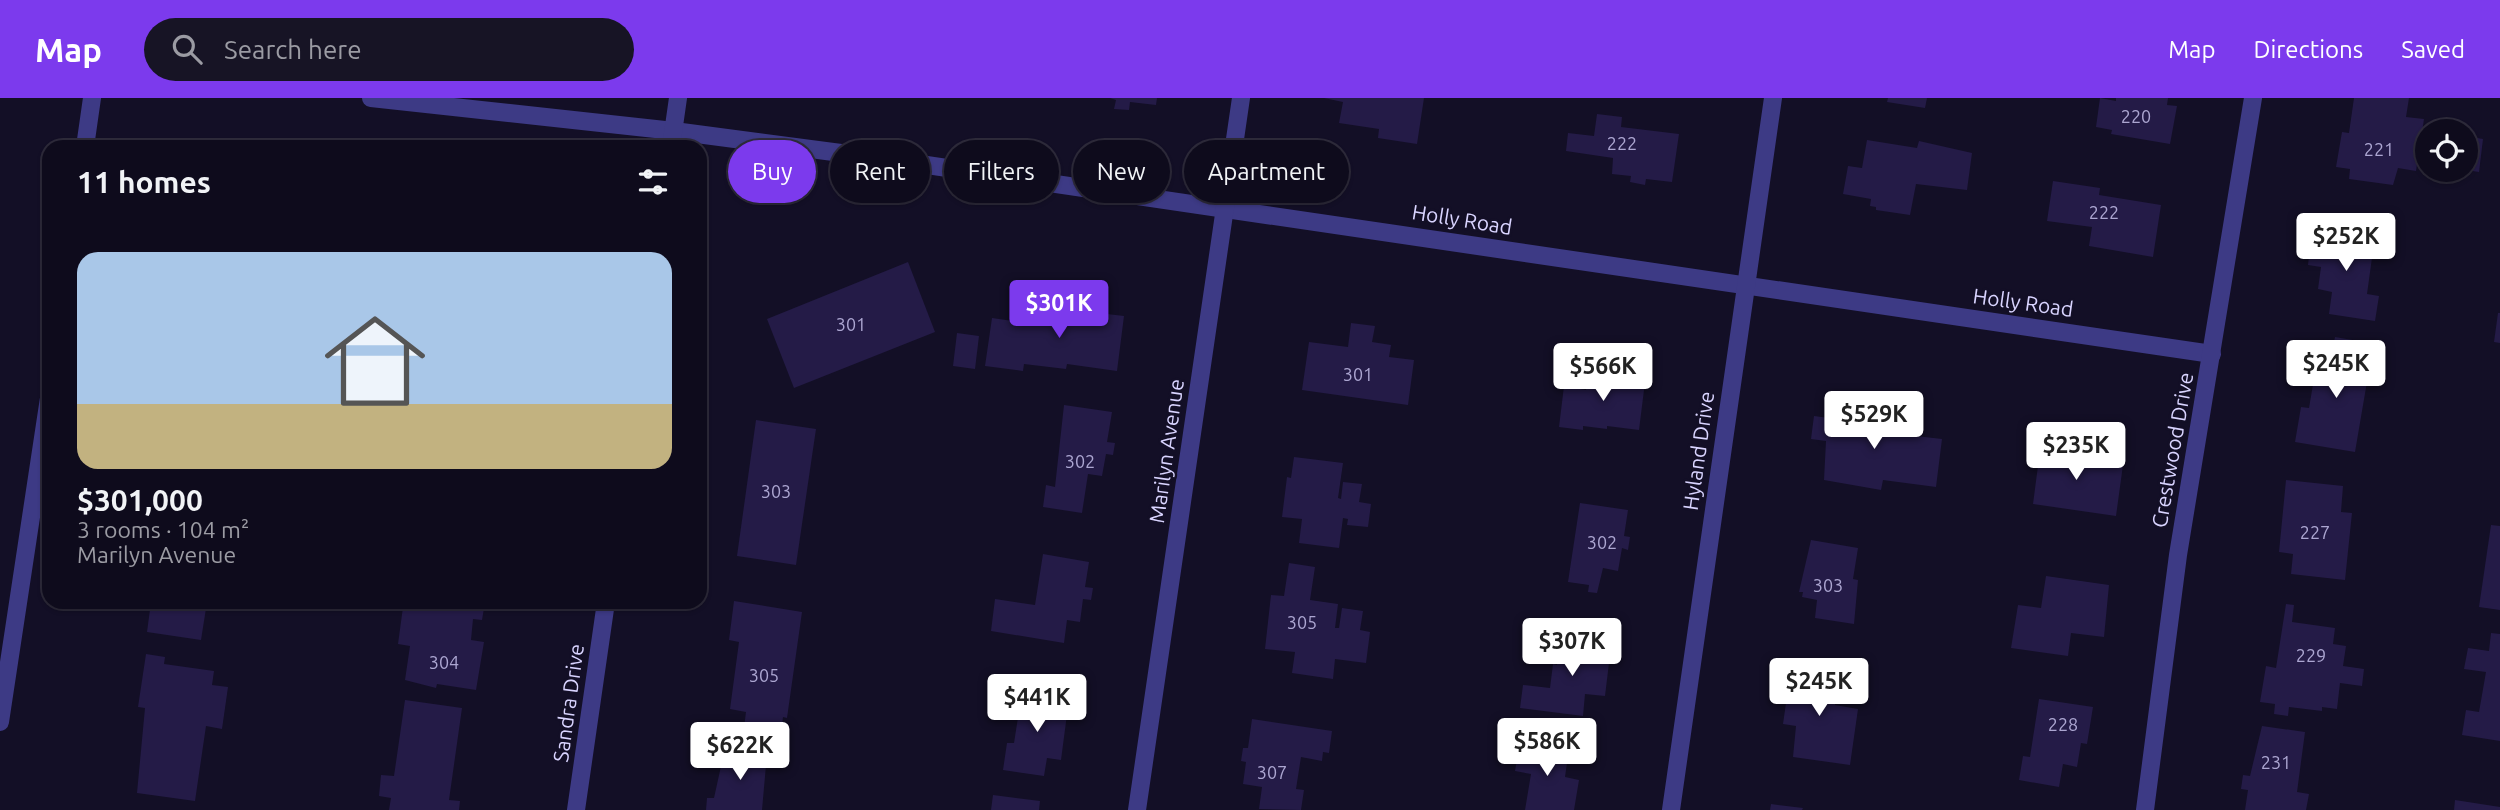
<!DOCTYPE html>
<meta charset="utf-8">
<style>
body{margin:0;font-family:Ubuntu,sans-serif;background:#171425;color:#f1f3f6;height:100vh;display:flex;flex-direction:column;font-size:26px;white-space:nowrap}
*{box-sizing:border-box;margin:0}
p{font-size:23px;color:#9b9ba3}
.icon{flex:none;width:38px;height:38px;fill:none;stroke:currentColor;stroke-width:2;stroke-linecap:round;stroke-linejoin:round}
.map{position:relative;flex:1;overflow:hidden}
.drawer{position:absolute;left:42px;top:42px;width:665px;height:469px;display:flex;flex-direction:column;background:#0e0b1c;border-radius:21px;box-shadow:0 2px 5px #0004,0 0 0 2px #2e2b3b}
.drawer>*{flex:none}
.guide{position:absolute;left:728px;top:42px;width:665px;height:63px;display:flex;gap:14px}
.buttons{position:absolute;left:2415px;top:21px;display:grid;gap:14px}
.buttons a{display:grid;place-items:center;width:63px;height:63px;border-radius:50%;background:#0e0b1c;box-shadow:0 2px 5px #0004,0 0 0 2px #2e2b3b;font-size:35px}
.price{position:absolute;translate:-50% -60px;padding:0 16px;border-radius:7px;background:#fff;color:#222;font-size:23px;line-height:46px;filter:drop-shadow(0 2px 4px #0008)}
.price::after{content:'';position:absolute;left:50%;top:42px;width:21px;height:16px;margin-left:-10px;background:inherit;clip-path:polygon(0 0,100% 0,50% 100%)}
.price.on{background:#7c3aed;color:#fff}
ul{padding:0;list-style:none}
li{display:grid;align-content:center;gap:14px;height:371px;padding:0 35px}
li+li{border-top:2px solid #2e2b3b}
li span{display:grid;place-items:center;height:217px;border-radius:21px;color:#555}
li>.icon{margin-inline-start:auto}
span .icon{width:126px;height:126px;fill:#fffc;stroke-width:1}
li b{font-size:30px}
h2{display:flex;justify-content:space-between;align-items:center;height:84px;padding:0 35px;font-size:30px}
.chip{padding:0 24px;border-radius:32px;background:#0e0b1c;box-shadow:0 2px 5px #0004,0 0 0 2px #2e2b3b;font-size:24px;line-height:63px}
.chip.on{background:#7c3aed;color:#fff}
header{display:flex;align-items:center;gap:42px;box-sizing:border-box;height:98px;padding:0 35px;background:#7c3aed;color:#fff}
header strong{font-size:33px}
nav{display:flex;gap:38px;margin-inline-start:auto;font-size:24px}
.search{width:490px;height:63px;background:#171425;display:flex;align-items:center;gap:18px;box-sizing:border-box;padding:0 24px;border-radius:38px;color:#9b9ba3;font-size:26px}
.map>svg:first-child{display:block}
.building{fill:#241b47}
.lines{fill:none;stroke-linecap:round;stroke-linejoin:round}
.minor{stroke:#3d3a85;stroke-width:18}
.labels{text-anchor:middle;stroke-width:5;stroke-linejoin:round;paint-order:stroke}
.number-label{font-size:18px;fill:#aca6d1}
.street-label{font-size:21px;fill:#d9d4ff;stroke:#130f26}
</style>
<header>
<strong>Map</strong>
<div class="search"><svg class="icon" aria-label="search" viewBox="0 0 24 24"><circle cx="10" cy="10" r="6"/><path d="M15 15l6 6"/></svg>Search here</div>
<nav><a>Map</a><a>Directions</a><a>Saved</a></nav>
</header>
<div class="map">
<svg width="2500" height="712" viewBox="0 0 2500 712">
<rect width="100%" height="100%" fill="#130f26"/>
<g class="building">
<polygon points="1110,0 1157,0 1156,7 1130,4 1129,12 1114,11 1116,2"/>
<polygon points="1324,0 1424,0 1417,46 1378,40 1379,31 1339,25 1343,4"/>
<polygon points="1888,0 1927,0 1925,10 1887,4"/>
<polygon points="2100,0 2116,3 2116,0 2168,0 2167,7 2177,8 2170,46 2111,36 2112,32 2096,29"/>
<polygon points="2354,0 2409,0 2406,19 2424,21 2416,73 2398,70 2393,87 2349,81 2350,71 2336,69 2342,34 2349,35"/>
<polygon points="1597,16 1622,19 1621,29 1679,36 1672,84 1646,81 1645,87 1630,84 1631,78 1612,76 1613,60 1566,53 1568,35 1594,38"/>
<polygon points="2466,38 2483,41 2479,74 2466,72"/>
<polygon points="1867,42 1917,50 1919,43 1972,55 1967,92 1916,86 1910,117 1876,112 1876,109 1870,108 1871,101 1843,96 1848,68 1862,70"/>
<polygon points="2053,83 2100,90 2099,97 2161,107 2153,159 2089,148 2092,129 2047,123"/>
<polygon points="2323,130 2375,138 2367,196 2379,198 2375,223 2329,216 2332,194 2318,191 2321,169 2308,167 2310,149 2320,151"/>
<polygon points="908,164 935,234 794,290 767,221"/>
<polygon points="1072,200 1108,205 1107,216 1124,218 1117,273 1067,266 1066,271 1024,266 1023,273 985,268 992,220 1027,225 1028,219 1046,221 1045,227 1067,230"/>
<polygon points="2498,215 2500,215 2500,245 2494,244"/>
<polygon points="1351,225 1375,228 1372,244 1391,247 1389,259 1414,262 1408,307 1302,292 1309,244 1348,249"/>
<polygon points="957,235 979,238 975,271 953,268"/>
<polygon points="2335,239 2364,244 2360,270 2369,272 2355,354 2295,344 2301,309 2309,310 2317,263 2330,265"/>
<polygon points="1594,273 1624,277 1623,281 1645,284 1639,332 1607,328 1607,331 1583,328 1583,332 1559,329 1564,288 1586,292 1589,275 1593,277"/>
<polygon points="1064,307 1112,314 1107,344 1115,345 1113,357 1106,356 1102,378 1088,376 1082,415 1043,409 1046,387 1055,389"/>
<polygon points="1856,309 1871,312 1870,318 1892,321 1890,335 1942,341 1936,389 1883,382 1881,392 1824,382 1826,343 1811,341 1814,318 1829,320 1831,312 1855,315"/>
<polygon points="756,322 816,331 796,467 737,458"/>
<polygon points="2041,345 2077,351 2075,361 2123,367 2116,418 2033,406"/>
<polygon points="1294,359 1343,365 1338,400 1341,401 1343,384 1362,386 1359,404 1371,406 1368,429 1347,427 1348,421 1343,420 1339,450 1299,445 1302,421 1282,419 1287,379 1291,380"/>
<polygon points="2286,382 2343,388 2341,414 2352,415 2345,482 2291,476 2293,456 2279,454"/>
<polygon points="1580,405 1628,412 1624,438 1630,439 1628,452 1622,450 1618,473 1603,470 1597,495 1588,494 1589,487 1568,484"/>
<polygon points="2491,427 2500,428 2500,512 2479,509"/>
<polygon points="1811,442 1858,450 1853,481 1858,482 1854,526 1815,520 1817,502 1802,499 1803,494 1799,494"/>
<polygon points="1043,456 1089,464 1085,489 1093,490 1091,502 1083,501 1080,524 1067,522 1064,545 991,533 995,501 1035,507"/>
<polygon points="1289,465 1315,469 1310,502 1338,506 1335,530 1339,530 1342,510 1363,513 1360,532 1370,534 1366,565 1335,561 1333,581 1292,575 1295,554 1265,551 1271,497 1284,498"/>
<polygon points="2046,478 2109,487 2104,539 2071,535 2068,558 2011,550 2018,507 2041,510"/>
<polygon points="734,503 802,514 787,620 783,619 780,642 743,637 746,614 730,611 739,544 729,542"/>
<polygon points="151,504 207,504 201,542 147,534"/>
<polygon points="416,504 485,504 482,522 473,521 471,542 484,544 476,592 437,586 436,590 405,582 410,548 398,546 403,509 415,511"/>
<polygon points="2286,506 2294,507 2292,524 2335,530 2333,546 2346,548 2343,568 2364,571 2362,588 2340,585 2337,611 2322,609 2322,613 2289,609 2288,618 2274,616 2275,606 2260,604 2266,568 2276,570"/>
<polygon points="2491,535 2500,536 2500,643 2462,637 2466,612 2479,614 2486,574 2464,571 2468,550 2489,553"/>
<polygon points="1561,537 1608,542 1605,565 1609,565 1605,598 1585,596 1583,618 1520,610 1523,587 1550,590 1553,566 1557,567"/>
<polygon points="146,556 165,559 164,566 214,573 212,587 228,589 222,631 206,628 195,703 137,695 145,610 138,609"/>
<polygon points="1790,571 1839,578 1835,607 1858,611 1850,667 1793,659 1796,628 1783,626 1786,605 1779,604 1781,588 1788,589"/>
<polygon points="1022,594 1069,601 1061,662 1047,660 1044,678 1003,672 1007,645 1014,645"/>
<polygon points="2039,601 2093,609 2087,646 2081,645 2077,669 2063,666 2059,689 2019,682 2023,658 2030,659"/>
<polygon points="405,602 462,610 449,702 460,703 459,712 389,712 391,700 379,698 381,677 394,678"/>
<polygon points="1252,621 1332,633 1329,655 1323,654 1322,663 1301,659 1296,691 1304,692 1301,712 1259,711 1262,689 1243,686 1246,664 1241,663 1243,650 1248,650"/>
<polygon points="2262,628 2305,634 2297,694 2309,696 2306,712 2245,712 2248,692 2241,691 2243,677 2250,678"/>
<polygon points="1520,644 1569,651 1565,679 1579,682 1574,712 1525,712 1531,676 1515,673"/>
<polygon points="725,650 767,656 762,712 706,712 707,700 714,700"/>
<polygon points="993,697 1040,703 1039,712 991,712"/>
<polygon points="2455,702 2500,709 2500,712 2454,712"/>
<polygon points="1771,706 1803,710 1802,712 1770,712"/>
</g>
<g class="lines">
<g class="minor">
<polyline points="371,0 674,33 879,60 2212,256"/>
<polyline points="85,49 92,0"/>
<polyline points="671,49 678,0"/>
<polyline points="0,624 49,300"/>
<polyline points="576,712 606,504"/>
<polyline points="1137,712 1241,0"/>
<polyline points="1671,712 1773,0"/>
<polyline points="2145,712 2178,457 2253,0"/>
</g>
</g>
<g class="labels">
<g class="number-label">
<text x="2136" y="25">220</text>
<text x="1622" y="52">222</text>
<text x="2379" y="58">221</text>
<text x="2104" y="121">222</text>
<text x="851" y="233">301</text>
<text x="1358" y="283">301</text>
<text x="1080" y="370">302</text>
<text x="776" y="400">303</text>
<text x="2315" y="441">227</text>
<text x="1602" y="451">302</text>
<text x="1828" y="494">303</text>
<text x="1302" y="531">305</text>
<text x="2311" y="564">229</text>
<text x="444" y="571">304</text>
<text x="764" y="584">305</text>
<text x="2063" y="633">228</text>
<text x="2276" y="671">231</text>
<text x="1272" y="681">307</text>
</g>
<g class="street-label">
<text transform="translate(1462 122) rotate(9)" y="7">Holly Road</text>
<text transform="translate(2023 205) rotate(8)" y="7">Holly Road</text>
<text transform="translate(2173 352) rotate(-80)" y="7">Crestwood Drive</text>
<text transform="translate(1167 353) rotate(-82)" y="7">Marilyn Avenue</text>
<text transform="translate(1699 353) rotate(-82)" y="7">Hyland Drive</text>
<text transform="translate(569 605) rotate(-82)" y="7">Sandra Drive</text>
</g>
</g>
</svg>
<div class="buttons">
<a><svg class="icon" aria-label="locate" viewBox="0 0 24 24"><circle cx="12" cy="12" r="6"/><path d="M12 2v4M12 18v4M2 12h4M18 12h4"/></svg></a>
</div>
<b class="price" style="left:2346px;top:175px">$252K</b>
<b class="price on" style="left:1059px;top:242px">$301K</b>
<b class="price" style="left:2336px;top:302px">$245K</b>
<b class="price" style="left:1603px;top:305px">$566K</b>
<b class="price" style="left:1874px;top:353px">$529K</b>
<b class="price" style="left:2076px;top:384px">$235K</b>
<b class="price" style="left:1572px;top:580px">$307K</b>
<b class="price" style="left:1819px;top:620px">$245K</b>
<b class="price" style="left:1037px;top:636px">$441K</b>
<b class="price" style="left:1547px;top:680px">$586K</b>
<b class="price" style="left:740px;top:684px">$622K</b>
<div class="guide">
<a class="chip on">Buy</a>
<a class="chip">Rent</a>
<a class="chip">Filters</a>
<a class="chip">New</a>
<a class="chip">Apartment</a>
</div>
<section class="drawer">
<h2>11 homes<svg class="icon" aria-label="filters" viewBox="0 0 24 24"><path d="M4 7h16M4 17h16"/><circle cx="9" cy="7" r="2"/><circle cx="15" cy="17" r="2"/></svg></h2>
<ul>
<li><span style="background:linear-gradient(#a9c7e8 70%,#c2b280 0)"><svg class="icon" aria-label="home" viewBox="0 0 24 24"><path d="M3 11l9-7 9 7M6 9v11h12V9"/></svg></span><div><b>$301,000</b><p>3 rooms · 104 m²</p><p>Marilyn Avenue</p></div></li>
</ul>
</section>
</div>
